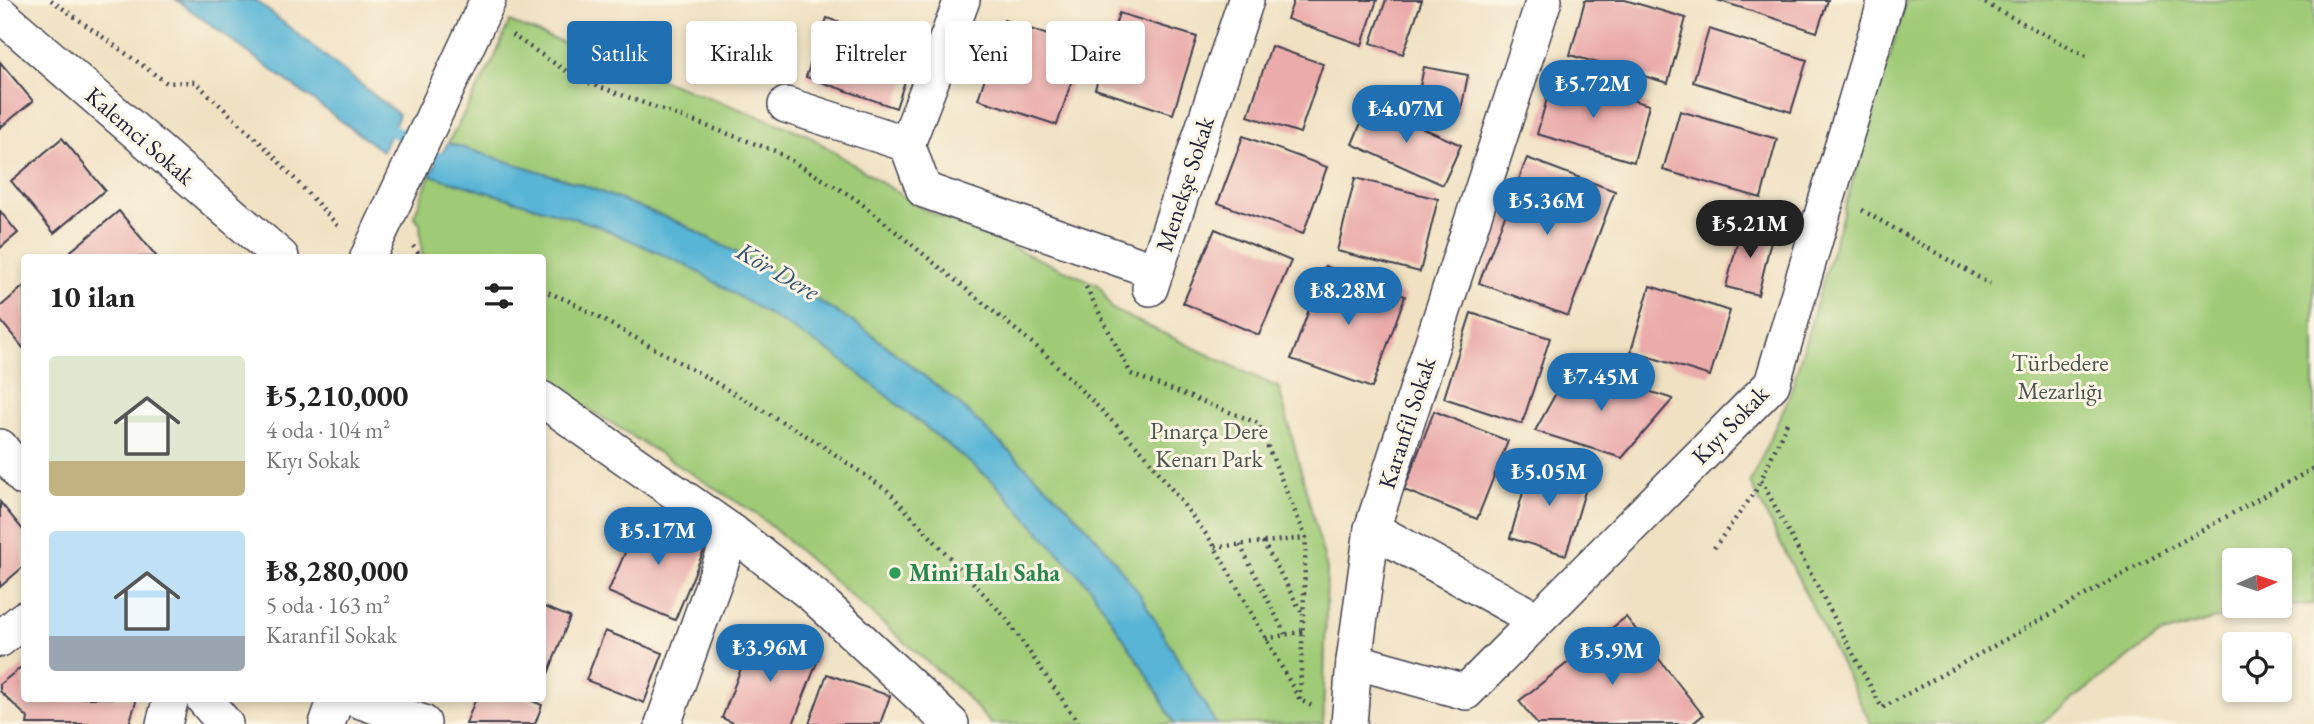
<!DOCTYPE html>
<html lang="tr">
<meta charset="utf-8">
<style>
body{margin:0;font-family:"EB Garamond",serif;background:#f6f6f6;color:#222;height:100vh;display:flex;flex-direction:column;font-size:26px;white-space:nowrap}
*{box-sizing:border-box;margin:0}
p{font-size:23px;color:#767676}
.icon{flex:none;width:38px;height:38px;fill:none;stroke:currentColor;stroke-width:2;stroke-linecap:round;stroke-linejoin:round}
.map{position:relative;flex:1;overflow:hidden}
.side{position:absolute;left:21px;top:254px;width:525px;height:448px;display:flex;flex-direction:column;background:#fff;border-radius:7px;box-shadow:0 4px 10px #0003}
.side>*{flex:none}
.top-card{position:absolute;left:567px;top:21px;width:665px;height:63px;display:flex;gap:14px}
.needle{width:46px;rotate:87deg}
.tools{position:absolute;left:2222px;top:548px;display:grid;gap:14px}
.tools a{display:grid;place-items:center;width:70px;height:70px;border-radius:7px;background:#fff;box-shadow:0 4px 10px #0003;font-size:35px}
.price{position:absolute;translate:-50% -60px;padding:0 16px;border-radius:24px;background:#1f6fb2;color:#fff;font-size:23px;line-height:46px;filter:drop-shadow(0 2px 4px #0008)}
.price::after{content:'';position:absolute;left:50%;top:42px;width:21px;height:16px;margin-left:-10px;background:inherit;clip-path:polygon(0 0,100% 0,50% 100%)}
.price.selected{background:#222;color:#fff}
ul{padding:0;list-style:none}
li{display:flex;align-items:center;gap:21px;height:175px;padding:0 28px}
li span{display:grid;place-items:center;flex:none;width:196px;height:140px;border-radius:7px;color:#555}
li>.icon{margin-inline-start:auto}
span .icon{width:84px;height:84px;fill:#fffc;stroke-width:1}
li b{font-size:30px}
h2{display:flex;justify-content:space-between;align-items:center;height:84px;padding:0 28px;font-size:30px}
.pill{padding:0 24px;border-radius:7px;background:#fff;box-shadow:0 4px 10px #0003;font-size:24px;line-height:63px}
.pill.selected{background:#1f6fb2;color:#fff}
.map>svg:first-child{display:block}
.green{fill:#9fca76;stroke:#607658;stroke-width:2;fill-rule:evenodd}
.water{fill:#58b5d6;stroke:#3d6c88;stroke-width:2}
.lines{fill:none;stroke-linecap:round;stroke-linejoin:round}
.stream{stroke:#58b5d6;stroke-width:12}
.building{fill:#eaabaa}
.street-casing{stroke:#413f4f;stroke-width:38}
.path{stroke:#413f4f;stroke-width:4.5;stroke-dasharray:2 5;stroke-linecap:butt}
.street{stroke:#fff;stroke-width:35}
.leisure-dot{fill:#2e9e5b;stroke:#fcf5e5;stroke-width:2.5}
.labels{text-anchor:middle;stroke-width:6;stroke-linejoin:round;paint-order:stroke}
.street-label{font-size:24px;fill:#22223b;stroke:#fcf5e5}
.park-label{font-size:24px;fill:#48544d;stroke:#fcf5e5}
.leisure-label{font-size:24px;font-weight:bold;fill:#27864d;stroke:#fcf5e5;text-anchor:start}
.water-label{font-size:26px;font-style:italic;fill:#355571;stroke:#fcf5e5}
</style>
<div class="map">
<svg width="2314" height="724" viewBox="0 0 2314 724">
<rect width="100%" height="100%" fill="#fcf5e5"/>
<filter id="ink" filterUnits="userSpaceOnUse"><feTurbulence type="fractalNoise" baseFrequency=".0143" numOctaves="2"/><feDisplacementMap in="SourceGraphic" scale="14" xChannelSelector="R" yChannelSelector="G"/><feConvolveMatrix kernelMatrix="1 2 1 2 8 2 1 2 1" color-interpolation-filters="sRGB"/></filter>
<filter id="wash" filterUnits="userSpaceOnUse"><feTurbulence type="fractalNoise" baseFrequency=".00686" numOctaves="4" result="noise"/><feDisplacementMap in="SourceGraphic" scale="28" xChannelSelector="R" yChannelSelector="G"/><feGaussianBlur stdDeviation="1.57" result="paint"/><feColorMatrix in="noise" values="0 0 0 0 0 0 0 0 0 0 0 0 0 0 0 0 0 1.4 0 .05"/><feComposite in="paint" operator="in"/></filter>
<g filter="url(#wash)">
<rect width="100%" height="100%" fill="#f0e1c2"/>
<g class="green">
<path d="M1906,0h408v604l-63,5 -92,26 -119,89h-169l-121,-242 39,-85zM2235,560h45v46h-45z"/>
<polygon points="509,22 806,134 923,209 1099,285 1112,309 1279,388 1327,569 1323,724 1216,724 1139,593 1099,541 1065,504 957,402 866,330 756,263 680,223 583,185 448,143 495,57"/>
<polygon points="430,175 596,225 688,265 837,356 994,482 1090,587 1152,682 1174,724 991,724 960,690 759,516 543,380 542,257 422,257 420,223 414,216"/>
</g>
<g class="water">
<polygon points="177,0 255,0 399,115 382,151"/>
<polygon points="448,143 583,185 680,223 756,263 866,330 957,402 1065,504 1099,541 1139,593 1216,724 1174,724 1152,682 1090,587 994,482 837,356 688,266 596,225 430,175"/>
</g>
<g class="lines">
<polyline class="stream" points="379,122 439,158 455,162"/>
</g>
<g id="blocks">
<g class="building">
<polygon points="1294,0 1377,0 1362,45 1287,19"/>
<polygon points="1386,0 1422,0 1403,54 1371,43"/>
<polygon points="1585,0 1625,0 1686,18 1668,83 1570,55"/>
<polygon points="1717,0 1828,0 1817,32"/>
<polygon points="1119,13 1197,37 1173,114 1095,89"/>
<polygon points="827,18 916,48 896,108 806,77"/>
<polygon points="1004,20 1083,47 1057,125 978,99"/>
<polygon points="1709,29 1807,60 1791,112 1693,82"/>
<polygon points="1271,46 1323,64 1300,133 1248,116"/>
<polygon points="0,62 33,101 0,128"/>
<polygon points="1424,67 1468,75 1460,115 1416,106"/>
<polygon points="1553,77 1649,105 1634,162 1537,134"/>
<polygon points="1369,104 1461,145 1443,185 1352,144"/>
<polygon points="1680,111 1777,139 1761,198 1663,170"/>
<polygon points="1243,136 1327,167 1303,234 1218,203"/>
<polygon points="62,138 105,190 54,233 11,181"/>
<polygon points="1527,158 1615,191 1568,316 1479,283"/>
<polygon points="1355,178 1438,199 1420,272 1337,251"/>
<polygon points="0,211 18,233 0,248"/>
<polygon points="119,211 157,257 76,257 71,251"/>
<polygon points="1742,224 1773,232 1758,295 1726,287"/>
<polygon points="1215,229 1291,261 1259,335 1183,303"/>
<polygon points="1325,266 1405,296 1372,388 1291,359"/>
<polygon points="24,286 24,349 0,320 0,307"/>
<polygon points="1650,286 1730,311 1710,376 1631,351"/>
<polygon points="1471,313 1550,338 1522,424 1444,398"/>
<polygon points="1571,366 1673,399 1622,458 1535,431"/>
<polygon points="1434,411 1508,441 1477,519 1404,490"/>
<polygon points="1532,461 1589,478 1566,555 1510,538"/>
<polygon points="0,502 24,531 24,566 0,587"/>
<polygon points="642,513 708,541 675,620 608,592"/>
<polygon points="542,606 570,617 546,679 542,677"/>
<polygon points="1626,617 1703,715 1692,724 1537,724 1519,701"/>
<polygon points="605,631 663,653 644,703 586,680"/>
<polygon points="755,632 819,657 793,724 736,724 722,718"/>
<polygon points="24,665 24,698 133,698 136,702 129,724 27,724 28,718 0,691 0,684"/>
<polygon points="827,674 890,696 880,724 809,724"/>
<polygon points="476,698 525,698 542,705 535,724 466,724"/>
</g>
</g>
</g>
<g filter="url(#ink)">
<use href="#blocks" fill-opacity="0" stroke="#413f4f" stroke-width="2"/>
<g class="lines">
<defs>
<g id="street">
<polyline points="1544,0 1372,529 1354,661 1466,692 1772,384 1886,0"/>
<polyline points="0,14 281,257"/>
<polyline points="786,105 907,144 924,190 1155,271"/>
<polyline points="907,144 962,0"/>
<polyline points="368,257 488,0"/>
<polyline points="1150,288 1246,0"/>
<polyline points="542,399 732,532 814,596 951,724"/>
<polyline points="0,447 24,478"/>
<polyline points="1372,529 1537,620"/>
<polyline points="0,639 24,619"/>
<polyline points="203,698 225,724"/>
<polyline points="353,698 423,723"/>
<polyline points="164,724 171,698"/>
<polyline points="327,724 336,698"/>
<polyline points="663,724 732,532"/>
<polyline points="1349,724 1354,661"/>
</g>
</defs>
<use href="#street" class="street-casing"/>
<g class="path">
<polyline points="51,0 167,83 195,82 268,150 340,228"/>
<polyline points="1979,0 2088,57"/>
<polyline points="512,35 578,79 775,151 856,199 1043,352 1144,453 1212,542 1300,700 1314,707"/>
<polyline points="1862,210 1990,284"/>
<polyline points="413,246 421,257"/>
<polyline points="1086,287 1131,374 1258,423 1306,538 1300,699"/>
<polyline points="542,290 569,301 704,376 817,442 888,491 1006,618 1079,724"/>
<polyline points="1787,423 1761,480 1882,708 2314,468"/>
<polyline points="1263,542 1303,615"/>
<polyline points="1240,545 1285,634"/>
<polyline points="1215,547 1306,538"/>
<polyline points="1714,548 1755,492 1760,481"/>
<polyline points="1266,639 1303,631"/>
</g>
<use href="#street" class="street"/>
</g>
</g>
<circle class="leisure-dot" cx="895" cy="573" r="7"/>
<g class="labels">
<g class="street-label">
<text transform="translate(140 136) rotate(41)" y="8">Kalemci Sokak</text>
<text transform="translate(1185 184) rotate(-72)" y="8">Menekşe Sokak</text>
<text transform="translate(1407 423) rotate(-72)" y="8">Karanfil Sokak</text>
<text transform="translate(1730 425) rotate(-46)" y="8">Kıyı Sokak</text>
</g>
<g class="park-label">
<text x="2060" y="371">Türbedere<tspan x="2060" dy="28">Mezarlığı</tspan></text>
<text x="1209" y="439">Pınarça Dere<tspan x="1209" dy="28">Kenarı Park</tspan></text>
</g>
<g class="leisure-label">
<text x="909" y="581">Mini Halı Saha</text>
</g>
<g class="water-label">
<text transform="translate(778 271) rotate(30)" y="9">Kör Dere</text>
</g>
</g>
</svg>
<div class="tools">
<a><svg class="needle" viewBox="-14 -14 28 28"><path d="M0-13l5 13h-10z" fill="#e53935"/><path d="M0 13l5-13h-10z" fill="#767676"/></svg></a>
<a><svg class="icon" aria-label="locate" viewBox="0 0 24 24"><circle cx="12" cy="12" r="6"/><path d="M12 2v4M12 18v4M2 12h4M18 12h4"/></svg></a>
</div>
<b class="price" style="left:1593px;top:120px">₺5.72M</b>
<b class="price" style="left:1406px;top:145px">₺4.07M</b>
<b class="price" style="left:1547px;top:237px">₺5.36M</b>
<b class="price selected" style="left:1750px;top:260px">₺5.21M</b>
<b class="price" style="left:1348px;top:327px">₺8.28M</b>
<b class="price" style="left:1601px;top:413px">₺7.45M</b>
<b class="price" style="left:1549px;top:508px">₺5.05M</b>
<b class="price" style="left:658px;top:567px">₺5.17M</b>
<b class="price" style="left:770px;top:684px">₺3.96M</b>
<b class="price" style="left:1612px;top:687px">₺5.9M</b>
<div class="top-card">
<a class="pill selected">Satılık</a>
<a class="pill">Kiralık</a>
<a class="pill">Filtreler</a>
<a class="pill">Yeni</a>
<a class="pill">Daire</a>
</div>
<section class="side">
<h2>10 ilan<svg class="icon" aria-label="filters" viewBox="0 0 24 24"><path d="M4 7h16M4 17h16"/><circle cx="9" cy="7" r="2"/><circle cx="15" cy="17" r="2"/></svg></h2>
<ul>
<li><span style="background:linear-gradient(#dfe7d0 75%,#c2b280 0)"><svg class="icon" aria-label="home" viewBox="0 0 24 24"><path d="M3 11l9-7 9 7M6 9v11h12V9"/></svg></span><div><b>₺5,210,000</b><p>4 oda · 104 m²</p><p>Kıyı Sokak</p></div></li>
<li><span style="background:linear-gradient(#bfe0f5 75%,#9aa5b1 0)"><svg class="icon" aria-label="home" viewBox="0 0 24 24"><path d="M3 11l9-7 9 7M6 9v11h12V9"/></svg></span><div><b>₺8,280,000</b><p>5 oda · 163 m²</p><p>Karanfil Sokak</p></div></li>
</ul>
</section>
</div>
